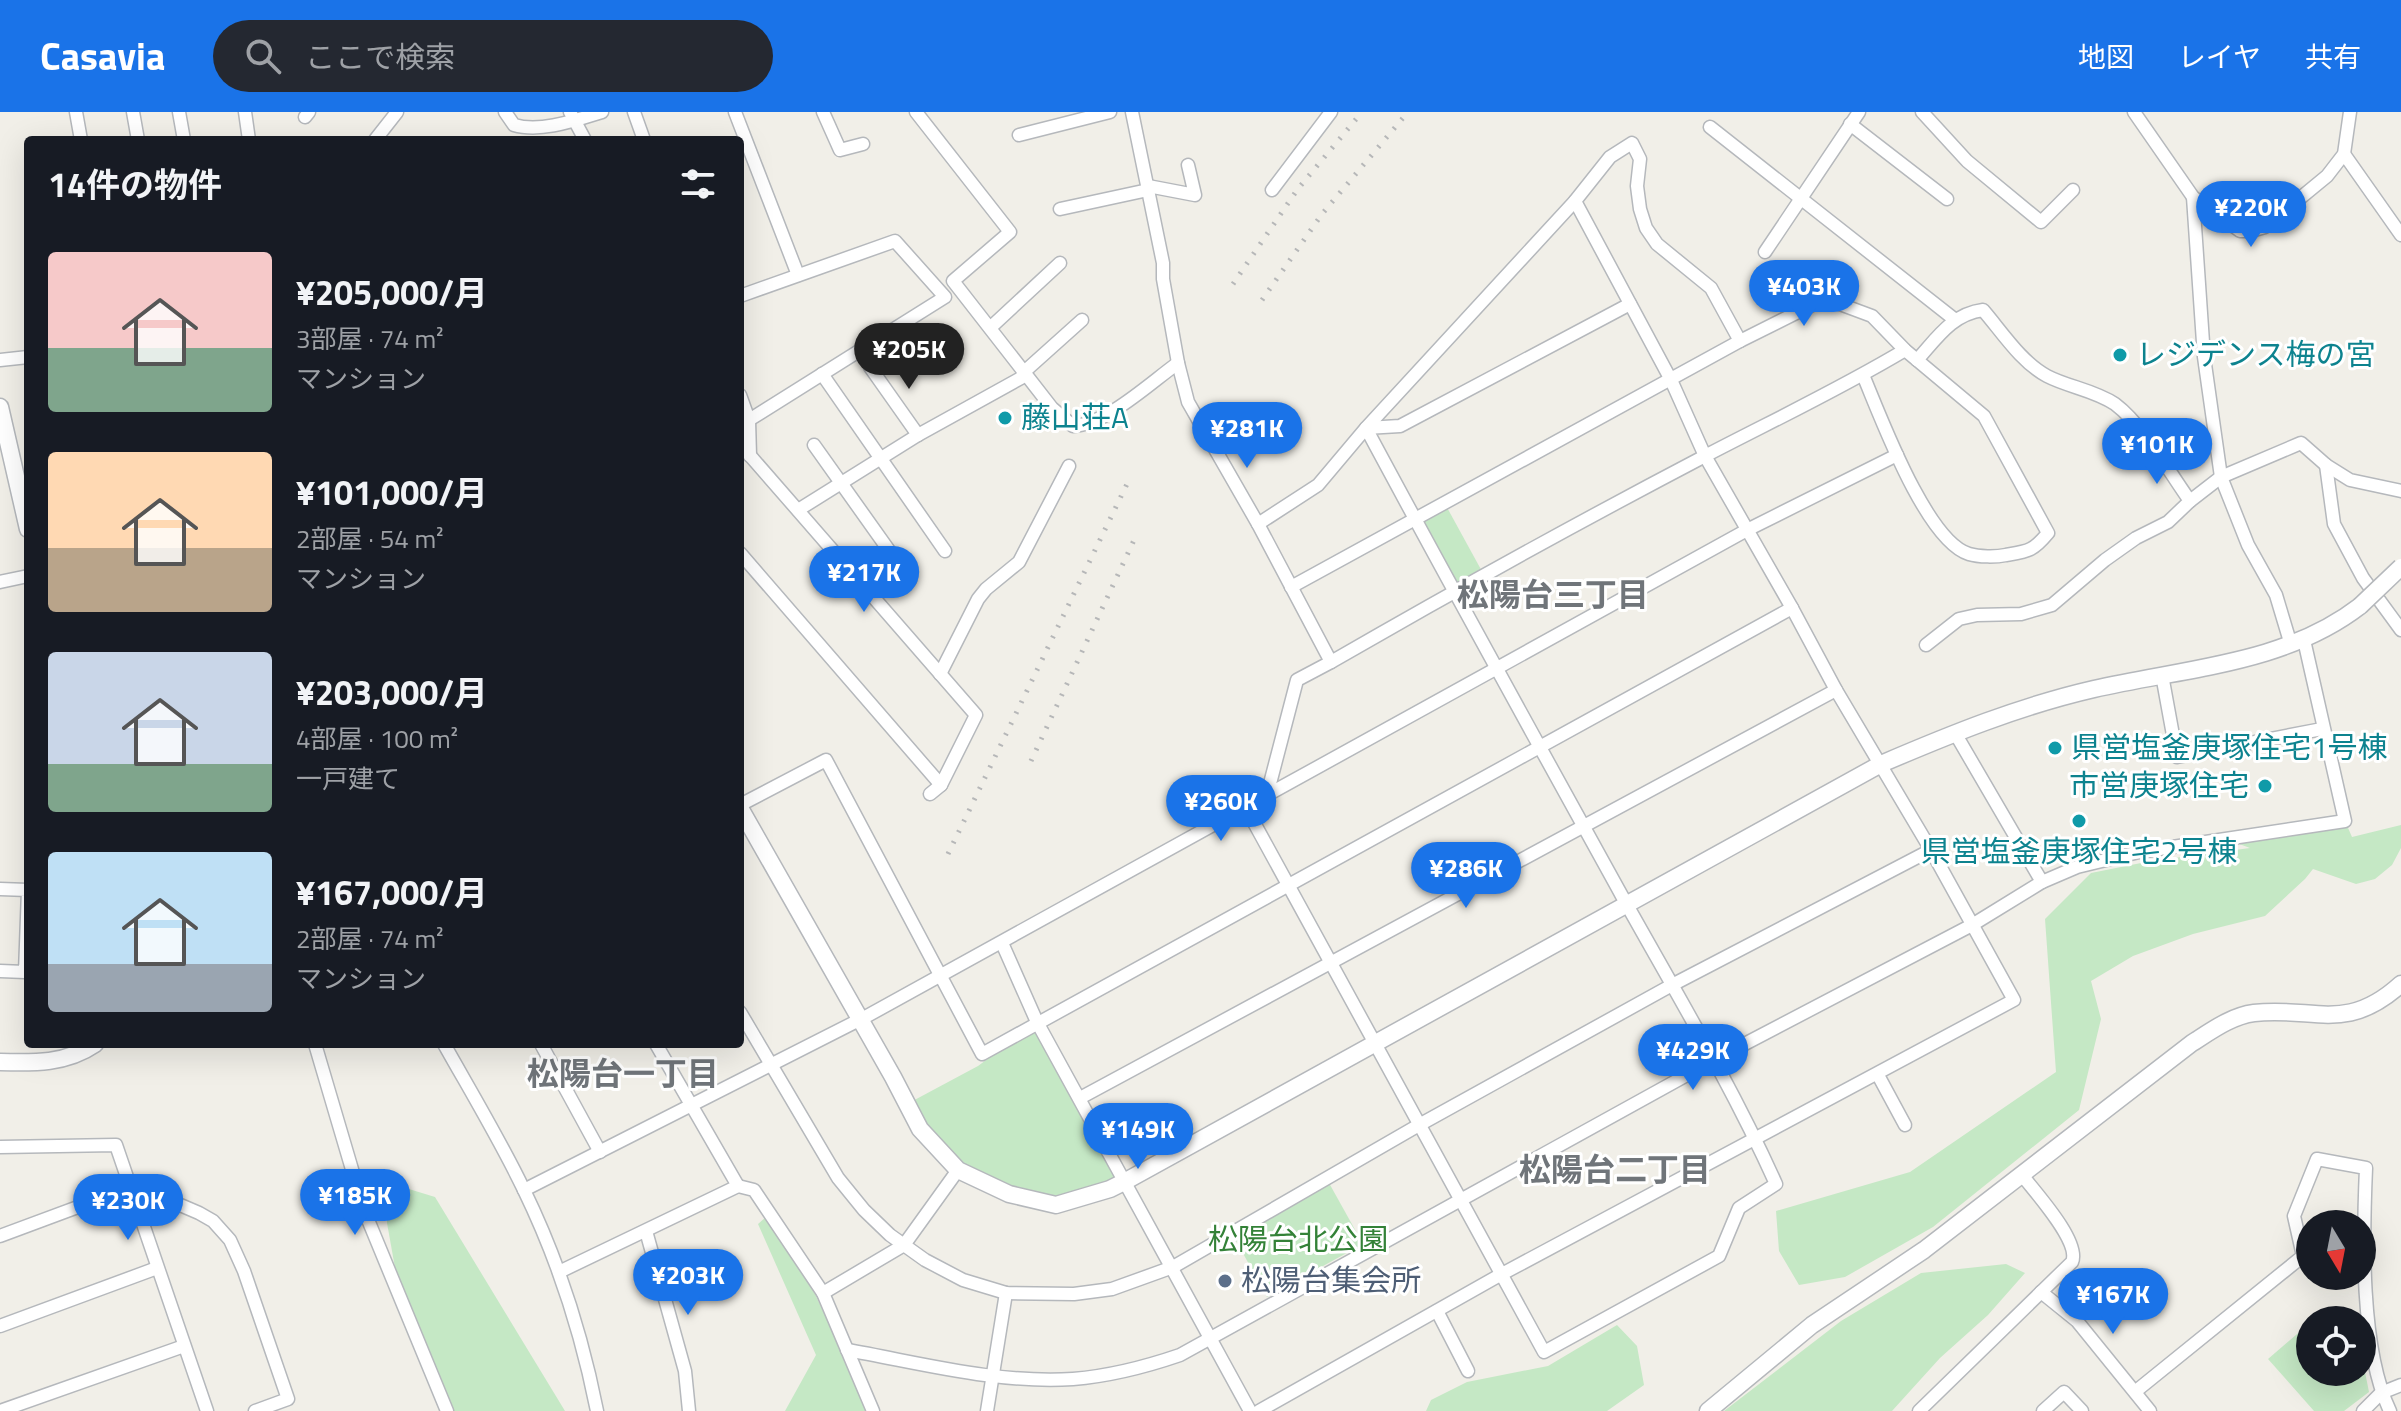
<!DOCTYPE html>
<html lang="ja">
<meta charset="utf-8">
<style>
body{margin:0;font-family:"Titillium Web","Noto Sans JP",sans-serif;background:#242831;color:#f1f3f6;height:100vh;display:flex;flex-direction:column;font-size:30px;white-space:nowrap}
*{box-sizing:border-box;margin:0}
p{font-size:26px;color:#9ea1a6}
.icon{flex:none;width:44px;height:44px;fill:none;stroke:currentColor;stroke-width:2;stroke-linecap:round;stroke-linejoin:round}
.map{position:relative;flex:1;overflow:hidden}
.details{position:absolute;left:24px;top:24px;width:720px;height:912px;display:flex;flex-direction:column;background:#171b24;border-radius:8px;box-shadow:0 8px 32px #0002}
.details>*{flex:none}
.needle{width:52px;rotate:170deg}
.fabs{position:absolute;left:2296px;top:1098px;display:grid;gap:16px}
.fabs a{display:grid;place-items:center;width:80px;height:80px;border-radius:50%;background:#171b24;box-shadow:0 8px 32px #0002;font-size:40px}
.price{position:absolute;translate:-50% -68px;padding:0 18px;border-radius:28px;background:#1a73e8;color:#fff;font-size:26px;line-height:52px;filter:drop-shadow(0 2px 4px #0008)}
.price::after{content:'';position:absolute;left:50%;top:48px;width:24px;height:18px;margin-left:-12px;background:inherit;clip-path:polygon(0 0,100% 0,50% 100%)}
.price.current{background:#222;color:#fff}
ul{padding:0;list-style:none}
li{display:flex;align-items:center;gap:24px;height:200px;padding:0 24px}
li span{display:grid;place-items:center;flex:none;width:224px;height:160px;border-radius:8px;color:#555}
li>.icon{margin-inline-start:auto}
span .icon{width:96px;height:96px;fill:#fffc;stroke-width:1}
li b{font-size:34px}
h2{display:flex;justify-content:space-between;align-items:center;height:96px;padding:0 24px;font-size:34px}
header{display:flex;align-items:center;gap:48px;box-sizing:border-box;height:112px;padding:0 40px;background:#1a73e8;color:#fff}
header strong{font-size:38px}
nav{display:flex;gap:44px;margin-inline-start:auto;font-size:28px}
.search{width:560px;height:72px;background:#242831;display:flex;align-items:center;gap:20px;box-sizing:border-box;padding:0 28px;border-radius:44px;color:#9ea1a6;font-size:30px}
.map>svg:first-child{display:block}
.green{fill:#c5e8c5}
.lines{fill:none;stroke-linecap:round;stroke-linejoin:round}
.minor-casing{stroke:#b5b8bc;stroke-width:15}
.tertiary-casing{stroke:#b5b8bc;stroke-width:19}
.minor{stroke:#fff;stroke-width:12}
.tertiary{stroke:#fff;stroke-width:16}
.rail{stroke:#b6b7b8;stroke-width:5;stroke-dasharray:2 10;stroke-linecap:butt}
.tertiary-bridge-casing{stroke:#b5b8bc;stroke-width:19;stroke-linecap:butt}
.tertiary-bridge{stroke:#fff;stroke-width:16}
.culture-dot{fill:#0f9aa8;stroke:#fff;stroke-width:3}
.service-dot{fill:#5c6f8a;stroke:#fff;stroke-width:3}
.labels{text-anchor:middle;stroke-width:6;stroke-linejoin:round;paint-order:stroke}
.culture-label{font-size:30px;fill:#0d838f;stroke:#fff;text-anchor:start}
.park-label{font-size:30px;fill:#348238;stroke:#fff}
.service-label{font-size:30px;fill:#4e5e75;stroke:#fff;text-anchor:start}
.neighbourhood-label{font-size:32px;font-weight:bold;fill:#70757a;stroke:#fff}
</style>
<header>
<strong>Casavia</strong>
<div class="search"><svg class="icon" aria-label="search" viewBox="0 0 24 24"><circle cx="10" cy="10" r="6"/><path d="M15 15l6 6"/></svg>ここで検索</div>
<nav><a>地図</a><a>レイヤ</a><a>共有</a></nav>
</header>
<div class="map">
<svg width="2401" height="1299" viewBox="0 0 2401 1299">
<rect width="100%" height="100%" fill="#f1efe8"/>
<g class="green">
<polygon points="1444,390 1484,463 1453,479 1414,407"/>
<polygon points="2345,709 2352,725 2401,713 2401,736 2392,753 2375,767 2356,772 2313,757 2305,767 2265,804 2193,822 2133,844 2091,869 2101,907 2079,998 1933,1115 1845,1165 1799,1173 1779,1139 1776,1099 1910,1060 2056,960 2045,807 2091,761 2151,749 2250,736 2234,730"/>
<polygon points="1037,910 1124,1070 1056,1093 958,1058 907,992 978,954"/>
<polygon points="386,1070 435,1085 565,1299 450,1299 399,1178 387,1111"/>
<polygon points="1329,1071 1363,1132 1267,1185 1234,1125"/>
<polygon points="766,1105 815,1182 870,1299 785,1299 816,1243 758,1112"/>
<polygon points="2006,1152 2025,1161 1988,1203 1940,1246 1892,1299 1724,1299 1841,1209 1921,1161"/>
<polygon points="2310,1211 2310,1260 2362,1260 2362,1245 2369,1280 2344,1299 2314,1299 2268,1247"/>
<polygon points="1617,1213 1637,1234 1644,1273 1607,1299 1426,1299 1431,1288 1467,1270 1548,1254"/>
</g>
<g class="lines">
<defs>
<g id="minor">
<polyline points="76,0 81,28"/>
<polyline points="133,0 138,28"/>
<polyline points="179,0 184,28"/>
<polyline points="245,0 249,28"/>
<path d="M505,0l9,13c27,8 62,-5 88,-13"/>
<polyline points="570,0 585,28"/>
<polyline points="634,0 644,28"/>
<polyline points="735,0 798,163"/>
<polyline points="823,0 840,38 863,32"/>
<path d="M916,0l94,120 -57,49 99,127 21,18c34,-2 77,-43 105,-63"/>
<polyline points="1132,0 1163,151 1163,167 1178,251 1188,290 1258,412 1331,550 1297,568 1267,683"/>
<polyline points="1922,0 1967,49 2041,110 2073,78"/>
<polyline points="2134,0 2193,85 2240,119 2251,119 2265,115 2327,64 2344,42 2350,0"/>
<polyline points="305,5 309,0"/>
<polyline points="1850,12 1947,87"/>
<polyline points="1710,15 1954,207"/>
<polyline points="1019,23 1110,0"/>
<polyline points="375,28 397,0"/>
<polyline points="2344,42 2401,123"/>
<polyline points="1148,74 1195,83 1188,53"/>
<polyline points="1272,78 1331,0"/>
<polyline points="2193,85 2204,245 2221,365 2248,433 2276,483 2291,533"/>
<polyline points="1060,97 1148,78"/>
<polyline points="1765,140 1859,0"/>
<polyline points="740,184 895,129 945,185 749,308"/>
<polyline points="990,216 1060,151"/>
<polyline points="0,248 28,245"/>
<path d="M1917,248c20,-22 35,-46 66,-50 19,22 38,52 64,66 21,11 47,14 68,28 29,22 54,68 75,97l-22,21 -32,16 -31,22 -53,45 -31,9 -44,1 -18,4 -33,26"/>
<polyline points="870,255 918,323"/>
<polyline points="822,262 945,439"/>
<polyline points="740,283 749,308 750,344"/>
<polyline points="740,332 976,603 941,673 930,682"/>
<polyline points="814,333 910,468"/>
<polyline points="2326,353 2334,412 2363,466 2401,518"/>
<polyline points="2190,389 2221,365 2301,331 2326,353 2350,368 2401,379"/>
<polyline points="798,398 918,323 1021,266 1024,260 1082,208"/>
<polyline points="1258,412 1318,373 1366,316 1575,89 1610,45 1632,31 1640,47 1637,74 1640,97 1646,116 1657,132 1711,176 1740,229"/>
<polyline points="740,441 941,673"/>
<polyline points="0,470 28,464"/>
<path d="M1291,475l449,-246 80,-40 9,-1 43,16 33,34 79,66 64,117c-15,18 -19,18 -42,22 -10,2 -27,2 -37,-1 -43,-13 -89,-139 -106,-179"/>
<path d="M1331,550c123,-71 248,-140 374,-206 67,-35 135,-67 200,-106"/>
<polyline points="940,562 978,487 986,477 1019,450 1069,354"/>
<polyline points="2162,563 2177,645 2322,617"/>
<polyline points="1955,621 2042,770"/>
<polyline points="740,693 826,648 982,942 1792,496"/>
<path d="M1246,696l298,544 175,-96 20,-48 37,-24c-45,-100 -101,-193 -154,-288 -86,-156 -172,-311 -256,-468l34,-2 230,-122"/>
<polyline points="0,777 28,778 25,860 0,859"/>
<polyline points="1002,831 1037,910 1250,1299"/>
<polyline points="740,900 838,1066 864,1098 890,1123 925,1148 963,1168 1006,1181 1074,1182 1112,1177 1173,1155 1419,1013 1672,873 1931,738"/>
<polyline points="315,932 364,1098 447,1299"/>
<path d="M444,932c27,48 56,96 80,146 34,70 58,145 73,221"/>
<polyline points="541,932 600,1040"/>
<polyline points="1878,963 1905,1013"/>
<polyline points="1080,986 1836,578"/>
<polyline points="0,1035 116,1033 207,1299"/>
<polyline points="738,1074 754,1078 823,1181 873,1299"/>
<polyline points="524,1078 867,904 1747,418 1897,343"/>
<polyline points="646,1119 685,1259 689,1299"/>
<polyline points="0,1124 129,1076 157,1083 199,1101 213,1109 230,1128 244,1159 288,1287 255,1299"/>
<polyline points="559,1160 738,1074 656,932"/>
<polyline points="2041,1180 2077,1209 2150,1299"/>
<polyline points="823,1181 904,1133 958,1058"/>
<polyline points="1437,1199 1468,1259"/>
<polyline points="0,1214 157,1156"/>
<path d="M847,1238c74,13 151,34 226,29 37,-3 72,-12 107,-24l534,-295 258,-135 70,-43 35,-15 62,-15 206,-31 -41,-181"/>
<path d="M2136,1279l167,-135 -9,-40 23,-57 49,9c-3,68 -6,181 24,243"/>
<polyline points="0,1299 184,1234"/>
<polyline points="987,1299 1006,1181"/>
<polyline points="1259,1299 1500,1163 2014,888 1931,738 1836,578 1792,496 1705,344 1671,268 1575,89"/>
<path d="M1919,1299l153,-149c9,-20 -37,-70 -50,-87"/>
<polyline points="2043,1299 2064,1280 2082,1299"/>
<polyline points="2363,1299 2381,1281 2401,1273"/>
</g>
<g id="tertiary">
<polyline points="0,295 28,417"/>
<path d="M740,696l153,269 27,52 38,41 51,24 47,11 54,-16 14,-7 757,-418c70,-30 139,-58 213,-75 91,-21 191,-25 266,-83"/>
<path d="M0,950c34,1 66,2 95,-18"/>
<path d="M1708,1299l104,-86 112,-75 268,-207c19,-12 39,-27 62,-30 60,-7 92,21 147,-29"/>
</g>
</defs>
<use href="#minor" class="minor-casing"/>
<use href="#tertiary" class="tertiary-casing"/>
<use href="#minor" class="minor"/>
<use href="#tertiary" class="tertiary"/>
<g class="rail">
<polyline points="1233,172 1297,78 1362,0"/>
<polyline points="1262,188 1322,102 1408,0"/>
<polyline points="1031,649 1135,426"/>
<polyline points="948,742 1127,372"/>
</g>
<defs>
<polyline id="tertiary-bridge" points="2360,494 2401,455"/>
</defs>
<use href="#tertiary-bridge" class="tertiary-bridge-casing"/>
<use href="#tertiary-bridge" class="tertiary-bridge"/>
</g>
<g class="culture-dot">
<circle cx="2120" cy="243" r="8"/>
<circle cx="1005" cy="306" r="8"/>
<circle cx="2055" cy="636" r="8"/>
<circle cx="2265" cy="674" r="8"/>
<circle cx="2079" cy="709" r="8"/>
</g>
<circle class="service-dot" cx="1225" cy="1169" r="8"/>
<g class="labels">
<g class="culture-label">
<text x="2136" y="253">レジデンス梅の宮</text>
<text x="1021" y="316">藤山荘A</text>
<text x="2071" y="646">県営塩釜庚塚住宅1号棟</text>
<text x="2249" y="684" text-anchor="end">市営庚塚住宅</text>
<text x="2079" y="750" text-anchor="middle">県営塩釜庚塚住宅2号棟</text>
</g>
<g class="park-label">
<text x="1298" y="1138">松陽台北公園</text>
</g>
<g class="service-label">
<text x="1241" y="1179">松陽台集会所</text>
</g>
<g class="neighbourhood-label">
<text x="1553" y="494">松陽台三丁目</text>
<text x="623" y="973">松陽台一丁目</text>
<text x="1615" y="1069">松陽台二丁目</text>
</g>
</g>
</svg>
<div class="fabs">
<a><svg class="needle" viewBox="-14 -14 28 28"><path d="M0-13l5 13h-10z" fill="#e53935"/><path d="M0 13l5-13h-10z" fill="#9ea1a6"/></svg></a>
<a><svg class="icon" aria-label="locate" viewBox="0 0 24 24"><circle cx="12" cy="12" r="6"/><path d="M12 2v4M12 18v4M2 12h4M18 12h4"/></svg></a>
</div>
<b class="price" style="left:2251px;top:137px">¥220K</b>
<b class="price" style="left:1804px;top:216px">¥403K</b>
<b class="price current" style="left:909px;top:279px">¥205K</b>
<b class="price" style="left:1247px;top:358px">¥281K</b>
<b class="price" style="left:2157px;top:374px">¥101K</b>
<b class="price" style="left:864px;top:502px">¥217K</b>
<b class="price" style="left:1221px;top:731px">¥260K</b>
<b class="price" style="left:1466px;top:798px">¥286K</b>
<b class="price" style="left:1693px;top:980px">¥429K</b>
<b class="price" style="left:1138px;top:1059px">¥149K</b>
<b class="price" style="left:355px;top:1125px">¥185K</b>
<b class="price" style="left:128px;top:1130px">¥230K</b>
<b class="price" style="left:688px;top:1205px">¥203K</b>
<b class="price" style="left:2113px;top:1224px">¥167K</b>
<section class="details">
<h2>14件の物件<svg class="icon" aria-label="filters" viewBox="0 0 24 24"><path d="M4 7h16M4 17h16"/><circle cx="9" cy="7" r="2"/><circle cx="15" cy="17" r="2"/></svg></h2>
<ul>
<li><span style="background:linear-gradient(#f6c9c9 60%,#7fa58c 0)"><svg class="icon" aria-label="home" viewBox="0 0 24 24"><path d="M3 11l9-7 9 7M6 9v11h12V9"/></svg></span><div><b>¥205,000/月</b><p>3部屋 · 74 m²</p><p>マンション</p></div></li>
<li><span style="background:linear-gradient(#ffd9b3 60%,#b9a48a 0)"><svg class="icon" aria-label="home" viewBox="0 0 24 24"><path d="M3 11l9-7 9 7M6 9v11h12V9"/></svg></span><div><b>¥101,000/月</b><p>2部屋 · 54 m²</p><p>マンション</p></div></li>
<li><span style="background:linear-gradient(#c9d6e8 70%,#7fa58c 0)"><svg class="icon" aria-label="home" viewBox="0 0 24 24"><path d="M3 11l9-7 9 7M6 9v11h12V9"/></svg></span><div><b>¥203,000/月</b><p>4部屋 · 100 m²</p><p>一戸建て</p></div></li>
<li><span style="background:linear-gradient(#bfe0f5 70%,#9aa5b1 0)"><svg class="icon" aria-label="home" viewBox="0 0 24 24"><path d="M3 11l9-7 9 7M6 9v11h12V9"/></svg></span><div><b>¥167,000/月</b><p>2部屋 · 74 m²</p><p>マンション</p></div></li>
</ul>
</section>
</div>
